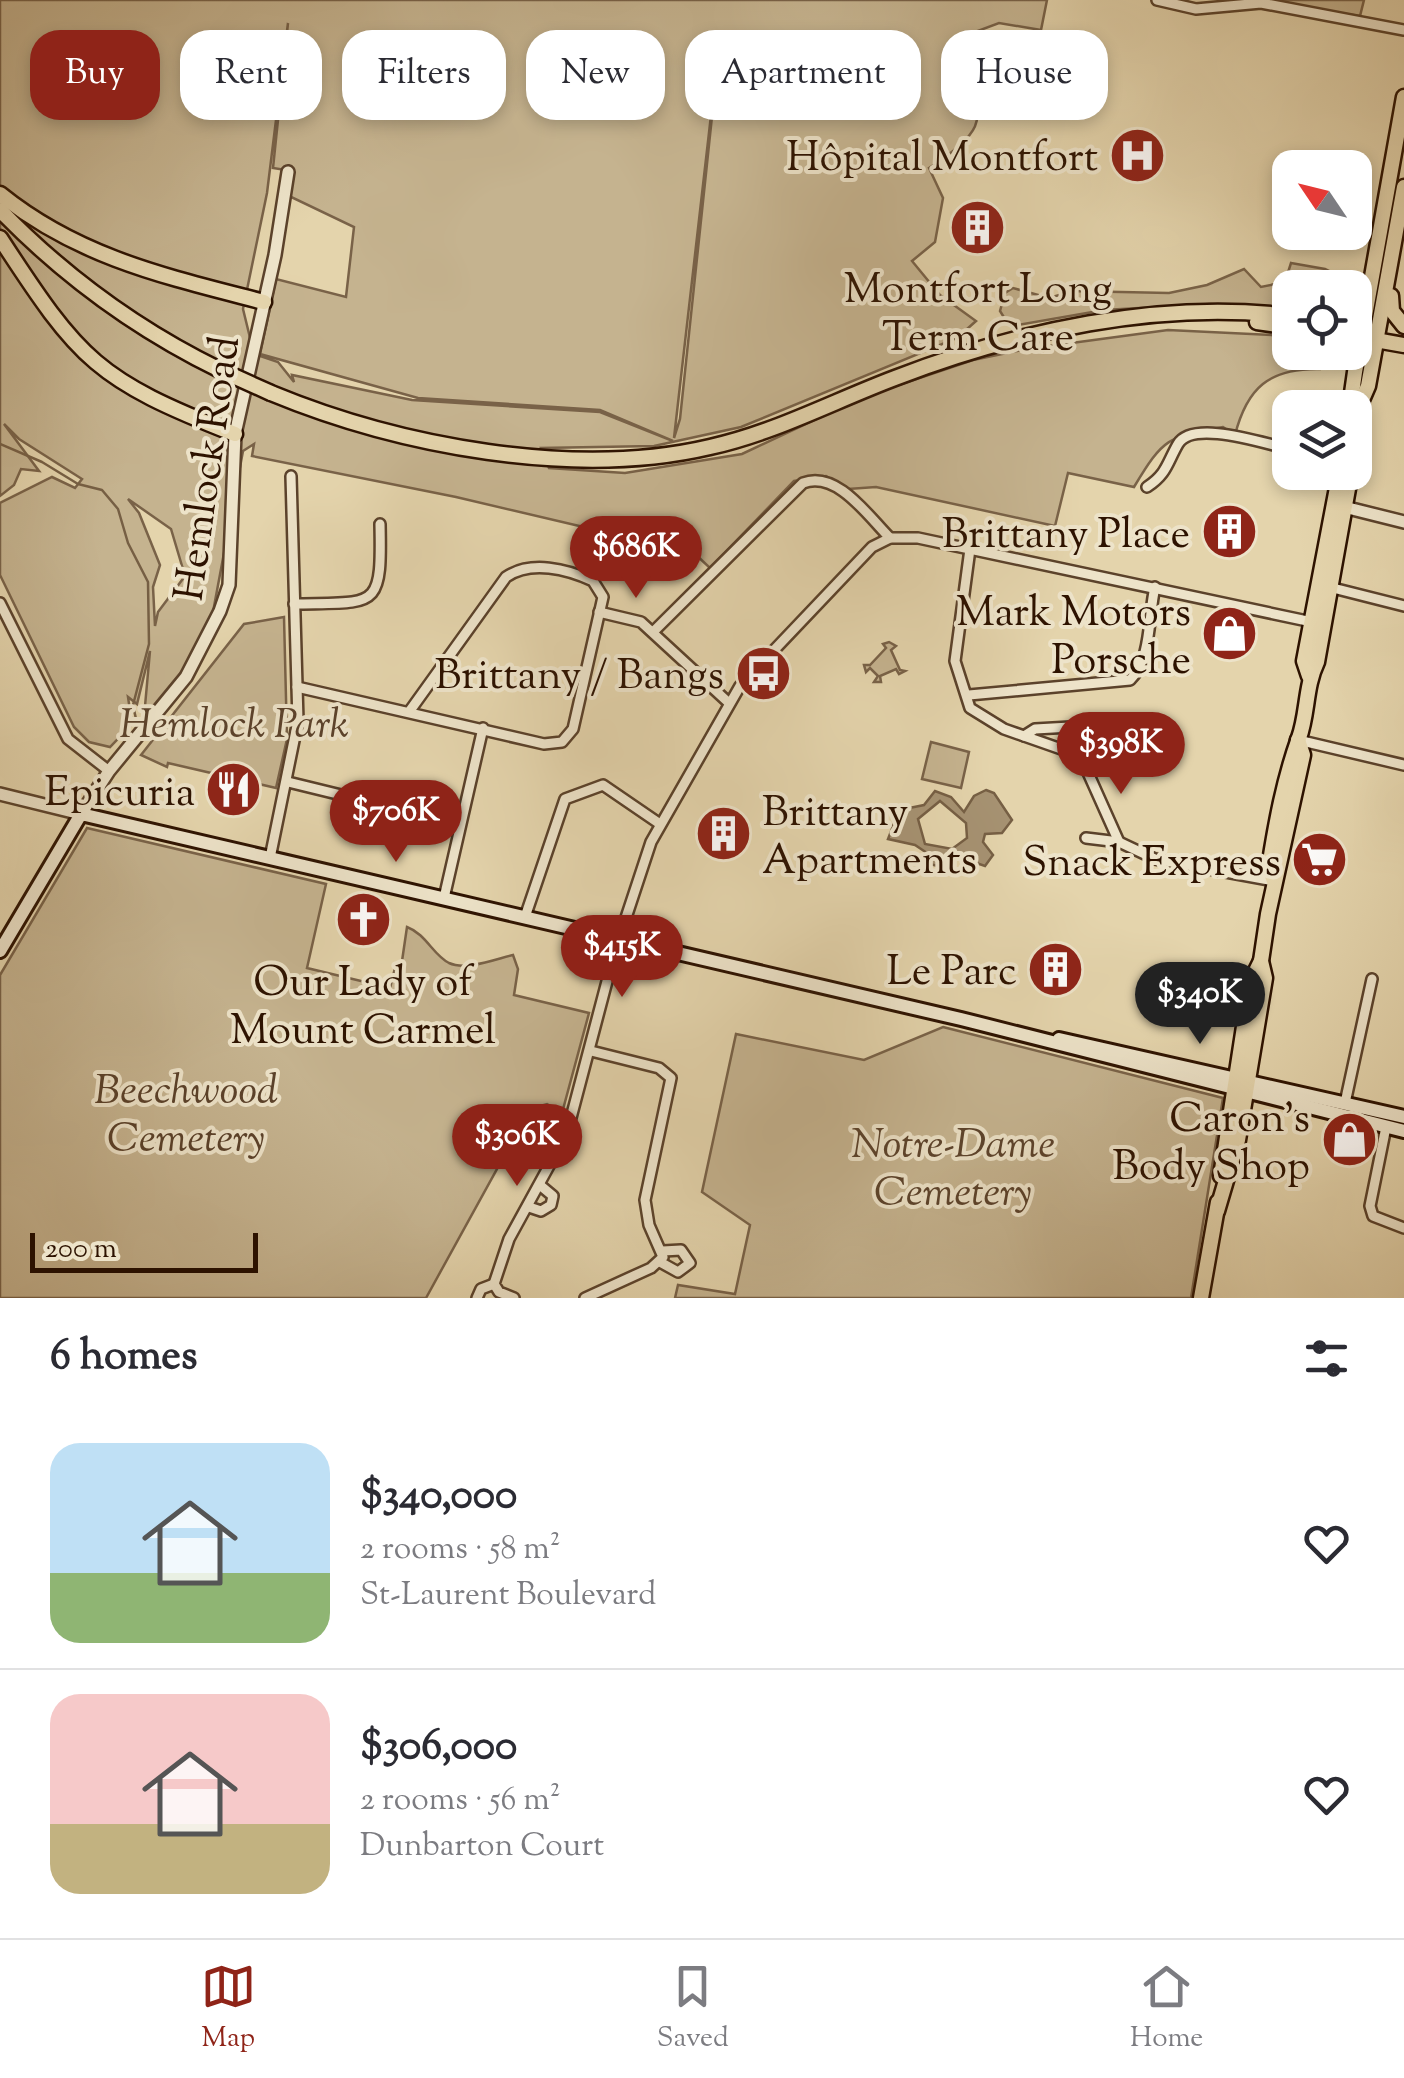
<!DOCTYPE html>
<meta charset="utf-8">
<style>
body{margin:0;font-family:"Sorts Mill Goudy",serif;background:#f2f2f3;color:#2b2b33;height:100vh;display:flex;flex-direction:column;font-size:38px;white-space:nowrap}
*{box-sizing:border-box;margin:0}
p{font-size:32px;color:#7c7c81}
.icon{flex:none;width:55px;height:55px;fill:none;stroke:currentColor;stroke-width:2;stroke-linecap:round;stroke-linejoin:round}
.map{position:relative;height:1298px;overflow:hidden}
.sheet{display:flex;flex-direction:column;background:#fff;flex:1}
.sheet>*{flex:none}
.hud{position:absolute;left:30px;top:30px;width:1345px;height:90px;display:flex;gap:20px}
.needle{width:65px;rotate:305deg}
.tools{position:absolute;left:1272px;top:150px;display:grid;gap:20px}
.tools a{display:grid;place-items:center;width:100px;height:100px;border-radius:20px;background:#fff;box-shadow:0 5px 15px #0003;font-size:50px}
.scale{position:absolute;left:30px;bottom:25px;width:228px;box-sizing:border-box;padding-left:10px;border:5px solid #2d1200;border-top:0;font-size:28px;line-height:35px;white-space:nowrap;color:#2d1200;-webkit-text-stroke:8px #ede3c9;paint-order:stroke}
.price{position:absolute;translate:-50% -85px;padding:0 22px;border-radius:35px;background:#8f2418;color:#fff;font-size:32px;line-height:65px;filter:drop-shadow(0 2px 5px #0008)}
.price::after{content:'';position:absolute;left:50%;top:60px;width:30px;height:22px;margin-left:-15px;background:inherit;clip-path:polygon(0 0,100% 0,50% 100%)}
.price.active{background:#222;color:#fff}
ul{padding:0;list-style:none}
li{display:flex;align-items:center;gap:30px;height:250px;padding:0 50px}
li+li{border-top:2px solid #e1e1e2}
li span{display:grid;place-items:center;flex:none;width:280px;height:200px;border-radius:30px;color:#555}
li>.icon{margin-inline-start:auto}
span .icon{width:120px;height:120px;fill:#fffc;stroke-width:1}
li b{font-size:42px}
h2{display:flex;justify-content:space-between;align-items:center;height:120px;padding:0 50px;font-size:42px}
.pill{padding:0 35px;border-radius:30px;background:#fff;box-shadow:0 5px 15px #0003;font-size:35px;line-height:90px}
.pill.active{background:#8f2418;color:#fff}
.tabs{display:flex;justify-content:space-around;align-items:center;height:140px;border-top:2px solid #e1e1e2;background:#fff;font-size:28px;color:#7c7c81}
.tabs a{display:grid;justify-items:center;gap:5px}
.tabs .active{color:#8f2418}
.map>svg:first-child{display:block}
.green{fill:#c5b38f;stroke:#796248;stroke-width:2.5;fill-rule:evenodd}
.water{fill:#a69272;stroke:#765f44;stroke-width:2.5;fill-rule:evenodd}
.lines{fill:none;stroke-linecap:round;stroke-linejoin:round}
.stream{stroke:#765f44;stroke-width:2.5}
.minor-casing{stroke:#5b422b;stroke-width:14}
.tertiary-casing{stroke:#5b422b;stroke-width:16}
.secondary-casing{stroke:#2d1200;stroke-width:18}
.primary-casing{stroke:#2d1200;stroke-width:19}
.minor{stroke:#ede3c9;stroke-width:9}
.tertiary{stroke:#ede3c9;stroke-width:11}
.secondary{stroke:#ede3c9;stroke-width:12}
.primary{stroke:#e4d4ac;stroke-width:14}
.primary-bridge-casing{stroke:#2d1200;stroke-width:19;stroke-linecap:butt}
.primary-bridge{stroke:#e4d4ac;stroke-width:14}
.labels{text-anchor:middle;stroke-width:8;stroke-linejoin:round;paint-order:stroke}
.poi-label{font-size:42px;fill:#2d1200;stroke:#ede3c9;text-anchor:end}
.street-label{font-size:42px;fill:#2d1200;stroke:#ede3c9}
.park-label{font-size:42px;font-style:italic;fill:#5b422b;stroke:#ede3c9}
</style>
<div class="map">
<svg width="1404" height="1298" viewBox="0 0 1404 1298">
<rect width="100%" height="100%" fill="#e4d4ac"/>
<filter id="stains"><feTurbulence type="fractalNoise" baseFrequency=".002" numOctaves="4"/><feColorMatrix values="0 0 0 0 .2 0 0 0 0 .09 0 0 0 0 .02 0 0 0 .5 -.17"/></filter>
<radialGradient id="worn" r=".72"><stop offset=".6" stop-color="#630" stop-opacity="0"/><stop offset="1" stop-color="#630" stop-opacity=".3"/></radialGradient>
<g class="green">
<path d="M0,0h1047l-6,30 -42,-7 -35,13c-1,75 48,79 -35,132l14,30 -8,44 -23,19 28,34 36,26 -19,17 -216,89 -87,19 -113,2 8,20 76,5 117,-19 121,-57 110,-37 54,-11 141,-19 122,6v16l31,1 3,4 -4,12c-51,-1 -73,19 -85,66l-12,-8c-55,10 -59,10 -89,60l-66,-14 -13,53 -179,-39 -28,2 -22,-13 -32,5 -84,87 -16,-15 -238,-56 -204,-41 2,-12 -11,7 -30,161 -22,48 -47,57 6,-66 -13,53 -9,-7 4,27 -22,23 -21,-5 -15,-15 -74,-152v-72l52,-26 23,11 7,-9 -63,-40 -15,-15 35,47 -18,-2 -7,16 -14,11zM288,23l-15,145 19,3 -3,25 65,31 -8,70 -70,-18 -16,75 158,44 182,12 73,31 -73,-29 -188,-12 -120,-25 2,7 -16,-20 -24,-8 -11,-45 24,-116zM715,88l-35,331 -6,19 40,-349zM128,499l43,30 14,47 -27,36 -3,14 -2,-39 7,-22 -21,-52z"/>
<polygon points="1252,0 1364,0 1360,16"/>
<polygon points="1291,263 1325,269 1343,278 1337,287 1290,288 1290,308 1210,304 1104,310 1018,325 1005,319 1000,311 1005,293 1013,288 1049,298 1073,291 1169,293 1207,285 1244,269 1261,287 1285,282"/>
<polygon points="284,617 287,739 276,788 168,763 167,767 141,755 244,624"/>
<polygon points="889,642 896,646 891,650 900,670 905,671 899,674 896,669 880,676 881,682 874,682 878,676 870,668 866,672 864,665 870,665 886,648 883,644"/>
<polygon points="931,742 969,752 961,788 922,779"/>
<path d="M87,828l239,56 -19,84 83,20 5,-20h6l6,-41c19,7 26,28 42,36 17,8 47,-4 64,-8l5,14 -4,26 75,18 -27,100 -15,-9 -17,5 -104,189h-426v-323z"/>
<polygon points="943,1027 1223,1098 1191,1298 675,1298 678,1285 735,1294 750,1225 702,1192 736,1034 864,1060"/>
</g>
<path class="water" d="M986,790l8,3 18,27 -10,13 -17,1 -2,8 10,13 -8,11 -29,-10 -14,11 -17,-4 2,-10 -12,-8 -27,-6 11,-29 25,-5 11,-14 16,6 13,15 10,-16zM940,801l26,22 1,15 -15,11 -27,-5 -7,-25z"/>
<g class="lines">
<polyline class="stream" points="0,444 42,462 78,484 102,490 118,509 128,543 148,582 149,644 133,705 136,719"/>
<defs>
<g id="minor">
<polyline points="1157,0 1196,9 1261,3 1404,30"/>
<path d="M1147,487c20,-13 20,-24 31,-43 15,-25 87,0 112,5"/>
<polyline points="970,549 955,661 970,708 1004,729 1084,757"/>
<polyline points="1329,587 1404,606"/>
<polyline points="0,603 68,739 109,771"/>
<path d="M294,604c83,-2 88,7 86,-80"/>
<polyline points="599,612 641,622 729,703"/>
<path d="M654,631l149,-148c34,-13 65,33 87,55"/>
<path d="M297,687l247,57 18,-2 11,-13 30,-132 -10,-16c-26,-12 -62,-21 -87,-4l-97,135"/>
<path d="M969,695l161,-15c22,-21 18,-64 25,-93"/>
<polyline points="1089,726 1085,766 1119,842"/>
<polyline points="1024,736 1035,729 1141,723"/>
<polyline points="1298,740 1404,765"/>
<polyline points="288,782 460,824"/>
<polyline points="1086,838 1119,842 1155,859 1274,881"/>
<polyline points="270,858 298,721 291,476"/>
<polyline points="444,898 483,728"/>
<polyline points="525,917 565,799 603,785 660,824"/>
<polyline points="1345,1103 1372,979"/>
<polyline points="1386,1127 1370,1206 1373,1216 1404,1228"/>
<polyline points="529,1207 541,1211 551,1205 553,1196 541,1186"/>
<polyline points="660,1262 678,1272 690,1263 681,1250 663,1251"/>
<polyline points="477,1298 481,1289 494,1284"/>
<polyline points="514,1298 499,1292 494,1284 509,1239 567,1133 615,951 651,842 740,686 872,547 890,538 918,538 1312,622"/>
<polyline points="585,1298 651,1268 663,1257 649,1225 645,1200 671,1078 659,1068 591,1051"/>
</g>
<g id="tertiary">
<polyline points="1340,506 1404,522"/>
<polyline points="0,794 81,814 109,771 186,677 220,611 229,585 235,434 275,255 288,172"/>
</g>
<g id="secondary">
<polyline points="0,951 81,814 961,1019 1404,1131"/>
<polyline points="1059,1039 1404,1117"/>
</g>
<g id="primary">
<path d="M0,194c79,64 168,83 264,108"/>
<path d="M0,210c63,65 138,120 220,160"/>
<path d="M0,238c80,123 97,142 235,196"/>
<polyline points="1391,296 1392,311 1404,326"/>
<polyline points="1257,322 1290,327"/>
<polyline points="1370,339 1404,345"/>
<path d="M271,393c128,53 303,86 439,54 64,-14 124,-46 185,-69 122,-47 264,-78 395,-62"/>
<polyline points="1357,406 1352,393 1355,372 1404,97"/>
<polyline points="1355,416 1368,386 1404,187"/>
<polyline points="1309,676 1304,661 1340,472"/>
<path d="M1274,881l-5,-13c7,-45 15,-88 30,-130 9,-25 6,-51 18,-76l34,-190"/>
<polyline points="1221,1176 1251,981 1261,961"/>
<polyline points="1217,1211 1238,1140 1265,978 1261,961 1268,914 1303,755 1298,740"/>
<polyline points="1201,1298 1218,1202"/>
</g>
</defs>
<use href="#minor" class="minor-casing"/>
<use href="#tertiary" class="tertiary-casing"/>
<use href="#secondary" class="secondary-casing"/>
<use href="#primary" class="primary-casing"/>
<use href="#minor" class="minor"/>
<use href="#tertiary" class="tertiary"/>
<use href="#secondary" class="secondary"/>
<use href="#primary" class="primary"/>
<defs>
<polyline id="primary-bridge" points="220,370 271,393"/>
</defs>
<use href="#primary-bridge" class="primary-bridge-casing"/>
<use href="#primary-bridge" class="primary-bridge"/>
</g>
<defs>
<symbol id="hospital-disc" viewBox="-11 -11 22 22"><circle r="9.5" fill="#8f2418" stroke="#ede3c9"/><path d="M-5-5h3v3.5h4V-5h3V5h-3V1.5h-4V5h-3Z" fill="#fff"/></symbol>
<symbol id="building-disc" viewBox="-11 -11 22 22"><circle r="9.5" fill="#8f2418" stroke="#ede3c9"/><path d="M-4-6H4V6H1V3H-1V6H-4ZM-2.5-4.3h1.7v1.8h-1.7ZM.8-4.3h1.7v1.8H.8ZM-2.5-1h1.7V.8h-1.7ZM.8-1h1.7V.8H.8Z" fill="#fff"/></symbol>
<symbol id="shop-disc" viewBox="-11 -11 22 22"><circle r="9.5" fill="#8f2418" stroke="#ede3c9"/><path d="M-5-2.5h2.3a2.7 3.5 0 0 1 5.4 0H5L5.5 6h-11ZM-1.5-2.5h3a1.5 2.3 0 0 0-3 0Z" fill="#fff"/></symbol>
<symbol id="bus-disc" viewBox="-11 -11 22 22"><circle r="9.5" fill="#8f2418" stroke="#ede3c9"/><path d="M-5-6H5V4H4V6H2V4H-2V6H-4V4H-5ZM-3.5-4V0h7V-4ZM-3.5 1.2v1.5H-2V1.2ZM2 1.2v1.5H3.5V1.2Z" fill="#fff"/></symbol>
<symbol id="restaurant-disc" viewBox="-11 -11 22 22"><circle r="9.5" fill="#8f2418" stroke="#ede3c9"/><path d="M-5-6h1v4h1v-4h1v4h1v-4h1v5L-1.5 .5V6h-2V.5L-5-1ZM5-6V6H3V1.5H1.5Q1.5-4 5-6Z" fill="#fff"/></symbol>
<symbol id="supermarket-disc" viewBox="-11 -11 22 22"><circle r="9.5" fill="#8f2418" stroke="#ede3c9"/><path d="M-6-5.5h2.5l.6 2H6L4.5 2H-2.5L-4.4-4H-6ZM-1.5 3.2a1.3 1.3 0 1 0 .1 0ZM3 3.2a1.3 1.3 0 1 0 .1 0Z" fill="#fff"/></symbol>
<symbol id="church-disc" viewBox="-11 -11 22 22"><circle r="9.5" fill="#8f2418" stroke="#ede3c9"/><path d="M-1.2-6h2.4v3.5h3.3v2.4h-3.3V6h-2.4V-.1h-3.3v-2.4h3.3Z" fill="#fff"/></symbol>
</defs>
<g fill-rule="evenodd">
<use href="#hospital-disc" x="1106" y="124" width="63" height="63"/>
<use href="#building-disc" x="946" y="196" width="63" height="63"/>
<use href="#building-disc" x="1198" y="500" width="63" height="63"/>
<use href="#shop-disc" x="1198" y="602" width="63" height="63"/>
<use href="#bus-disc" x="732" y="642" width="63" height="63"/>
<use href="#restaurant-disc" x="202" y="758" width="63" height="63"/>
<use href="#building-disc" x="692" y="802" width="63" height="63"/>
<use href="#supermarket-disc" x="1288" y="828" width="63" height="63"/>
<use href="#church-disc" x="332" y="888" width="63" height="63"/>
<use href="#building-disc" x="1024" y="938" width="63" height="63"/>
<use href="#shop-disc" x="1318" y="1108" width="63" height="63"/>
</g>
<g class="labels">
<g class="poi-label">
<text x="1098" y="170">Hôpital Montfort</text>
<text x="978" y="302" text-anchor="middle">Montfort Long<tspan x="978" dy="48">Term Care</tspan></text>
<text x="1190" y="547">Brittany Place</text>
<text x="1191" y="625">Mark Motors<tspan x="1191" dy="48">Porsche</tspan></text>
<text x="724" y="688">Brittany / Bangs</text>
<text x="195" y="805">Epicuria</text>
<text x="762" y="825" text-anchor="start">Brittany<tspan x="762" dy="48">Apartments</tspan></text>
<text x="1281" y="875">Snack Express</text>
<text x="1017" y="984">Le Parc</text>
<text x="363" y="995" text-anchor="middle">Our Lady of<tspan x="363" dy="48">Mount Carmel</tspan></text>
<text x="1310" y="1131">Caron's<tspan x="1310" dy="48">Body Shop</tspan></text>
</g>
<g class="street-label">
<text transform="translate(205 468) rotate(-82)" y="15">Hemlock Road</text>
</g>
<g class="park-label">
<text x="234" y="737">Hemlock Park</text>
<text x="186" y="1103">Beechwood<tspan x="186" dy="48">Cemetery</tspan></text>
<text x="953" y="1157">Notre-Dame<tspan x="953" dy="48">Cemetery</tspan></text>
</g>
</g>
<rect width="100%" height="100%" filter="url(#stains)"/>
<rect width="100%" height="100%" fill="url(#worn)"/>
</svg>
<div class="tools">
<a><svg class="needle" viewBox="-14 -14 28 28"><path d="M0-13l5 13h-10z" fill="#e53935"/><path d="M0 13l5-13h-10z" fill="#7c7c81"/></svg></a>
<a><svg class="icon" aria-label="locate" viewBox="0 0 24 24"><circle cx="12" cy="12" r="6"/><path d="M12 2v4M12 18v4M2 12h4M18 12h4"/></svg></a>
<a><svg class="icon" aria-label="layers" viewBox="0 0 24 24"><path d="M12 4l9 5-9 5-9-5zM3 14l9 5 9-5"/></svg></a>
</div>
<div class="scale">200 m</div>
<b class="price" style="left:636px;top:601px">$686K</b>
<b class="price" style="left:1121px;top:797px">$398K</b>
<b class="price" style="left:396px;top:865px">$706K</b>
<b class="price" style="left:622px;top:1000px">$415K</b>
<b class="price active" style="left:1200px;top:1047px">$340K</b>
<b class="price" style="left:517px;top:1189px">$306K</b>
<div class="hud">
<a class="pill active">Buy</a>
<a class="pill">Rent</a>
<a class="pill">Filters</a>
<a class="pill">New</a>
<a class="pill">Apartment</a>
<a class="pill">House</a>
</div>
</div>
<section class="sheet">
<h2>6 homes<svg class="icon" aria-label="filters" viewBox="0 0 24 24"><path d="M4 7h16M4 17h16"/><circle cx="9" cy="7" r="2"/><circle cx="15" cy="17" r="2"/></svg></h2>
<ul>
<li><span style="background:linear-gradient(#bfe0f5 65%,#8fb573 0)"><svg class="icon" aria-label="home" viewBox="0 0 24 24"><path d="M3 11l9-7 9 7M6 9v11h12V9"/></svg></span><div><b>$340,000</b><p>2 rooms · 58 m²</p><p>St-Laurent Boulevard</p></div><svg class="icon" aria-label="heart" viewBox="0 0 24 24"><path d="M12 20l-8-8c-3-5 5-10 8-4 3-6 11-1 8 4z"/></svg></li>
<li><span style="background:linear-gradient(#f6c9c9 65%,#c2b280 0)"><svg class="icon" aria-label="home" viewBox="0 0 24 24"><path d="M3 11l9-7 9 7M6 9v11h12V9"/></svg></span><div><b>$306,000</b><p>2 rooms · 56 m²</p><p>Dunbarton Court</p></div><svg class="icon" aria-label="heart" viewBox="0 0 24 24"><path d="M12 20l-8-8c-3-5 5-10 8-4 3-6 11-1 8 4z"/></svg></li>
</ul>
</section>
<nav class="tabs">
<a class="active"><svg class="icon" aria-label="map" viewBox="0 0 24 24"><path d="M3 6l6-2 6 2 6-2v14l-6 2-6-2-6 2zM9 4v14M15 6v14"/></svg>Map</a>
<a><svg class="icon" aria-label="saved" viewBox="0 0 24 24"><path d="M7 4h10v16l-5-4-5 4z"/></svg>Saved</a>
<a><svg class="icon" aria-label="home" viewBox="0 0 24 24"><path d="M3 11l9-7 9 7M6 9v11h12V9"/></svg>Home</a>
</nav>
